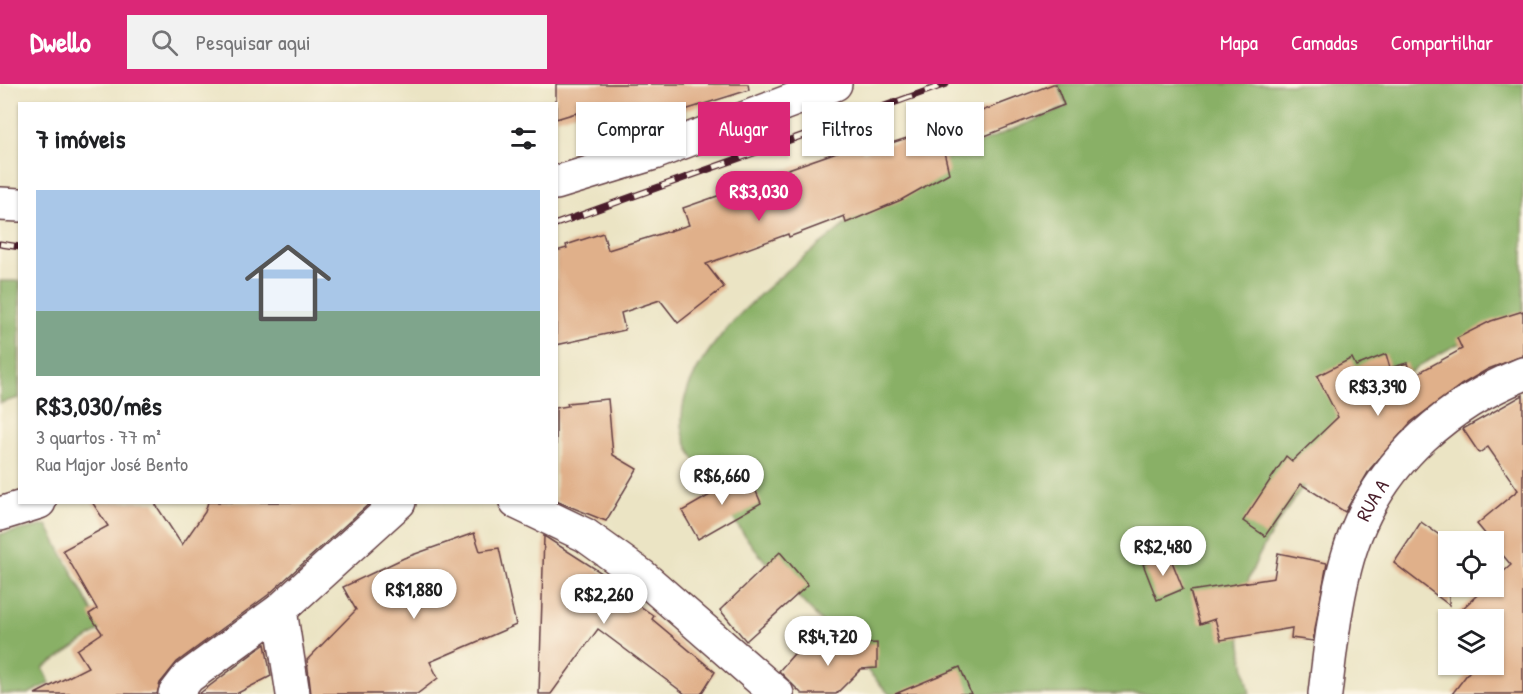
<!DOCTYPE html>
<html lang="pt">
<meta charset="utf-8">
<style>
body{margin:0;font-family:"Patrick Hand",sans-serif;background:#f2f2f2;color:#202124;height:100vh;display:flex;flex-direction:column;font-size:22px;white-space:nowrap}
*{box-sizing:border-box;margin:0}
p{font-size:20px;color:#757577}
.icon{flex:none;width:33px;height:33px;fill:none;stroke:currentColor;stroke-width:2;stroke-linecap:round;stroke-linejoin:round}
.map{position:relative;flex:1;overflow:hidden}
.panel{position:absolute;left:18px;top:18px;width:540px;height:402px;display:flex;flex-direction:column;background:#fff;border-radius:0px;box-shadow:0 2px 4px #0004}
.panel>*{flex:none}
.guide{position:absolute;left:576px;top:18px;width:570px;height:54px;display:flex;gap:12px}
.controls{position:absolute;left:1438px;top:447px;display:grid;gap:12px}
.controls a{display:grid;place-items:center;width:66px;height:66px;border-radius:0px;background:#fff;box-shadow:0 2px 4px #0004;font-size:30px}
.price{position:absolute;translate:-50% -51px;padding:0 14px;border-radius:21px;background:#fff;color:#222;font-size:20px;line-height:39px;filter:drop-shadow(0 2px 3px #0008)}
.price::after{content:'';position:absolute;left:50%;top:36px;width:18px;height:14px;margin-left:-9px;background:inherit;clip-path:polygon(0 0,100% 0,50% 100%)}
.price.on{background:#db2777;color:#fff}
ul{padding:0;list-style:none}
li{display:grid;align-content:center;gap:12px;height:318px;padding:0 18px}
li+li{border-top:2px solid #e0e0e0}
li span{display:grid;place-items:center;height:186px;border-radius:0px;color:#555}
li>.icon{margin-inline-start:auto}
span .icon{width:108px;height:108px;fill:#fffc;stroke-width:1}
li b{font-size:26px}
h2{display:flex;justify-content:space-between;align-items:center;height:72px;padding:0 18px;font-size:26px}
.chip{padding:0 21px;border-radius:0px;background:#fff;box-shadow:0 2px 4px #0004;font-size:21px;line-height:54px}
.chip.on{background:#db2777;color:#fff}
header{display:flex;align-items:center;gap:36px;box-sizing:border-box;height:84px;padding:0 30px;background:#db2777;color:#fff}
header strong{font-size:28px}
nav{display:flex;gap:33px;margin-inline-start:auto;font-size:21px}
.search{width:420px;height:54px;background:#f2f2f2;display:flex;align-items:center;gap:15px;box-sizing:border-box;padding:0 21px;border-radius:0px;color:#757577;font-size:22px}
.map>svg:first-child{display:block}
.forest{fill:#89b066;stroke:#6a6848;stroke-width:1.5}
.building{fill:#e0b08a}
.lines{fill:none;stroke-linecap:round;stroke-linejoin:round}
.minor-casing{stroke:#623d42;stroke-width:36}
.minor{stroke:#fff;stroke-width:33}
.rail-casing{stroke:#4a1f2b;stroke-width:7}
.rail{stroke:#fcf5e5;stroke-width:4.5;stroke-dasharray:14;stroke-linecap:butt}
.labels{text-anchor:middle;stroke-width:6;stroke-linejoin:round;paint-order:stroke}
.street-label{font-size:20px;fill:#4a1f2b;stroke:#fcf5e5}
</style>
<header>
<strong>Dwello</strong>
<div class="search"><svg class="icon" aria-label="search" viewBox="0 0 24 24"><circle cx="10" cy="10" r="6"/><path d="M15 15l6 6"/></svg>Pesquisar aqui</div>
<nav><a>Mapa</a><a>Camadas</a><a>Compartilhar</a></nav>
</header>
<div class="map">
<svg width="1523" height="610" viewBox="0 0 1523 610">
<rect width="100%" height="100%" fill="#fcf5e5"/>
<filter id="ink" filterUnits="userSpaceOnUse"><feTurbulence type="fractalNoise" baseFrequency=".0167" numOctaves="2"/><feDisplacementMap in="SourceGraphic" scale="12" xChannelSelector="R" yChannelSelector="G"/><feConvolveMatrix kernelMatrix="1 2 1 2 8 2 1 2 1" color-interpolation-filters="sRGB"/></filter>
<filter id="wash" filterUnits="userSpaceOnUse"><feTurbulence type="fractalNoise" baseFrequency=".008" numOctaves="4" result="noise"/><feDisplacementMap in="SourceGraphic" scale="24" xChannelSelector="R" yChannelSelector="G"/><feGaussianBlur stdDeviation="1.35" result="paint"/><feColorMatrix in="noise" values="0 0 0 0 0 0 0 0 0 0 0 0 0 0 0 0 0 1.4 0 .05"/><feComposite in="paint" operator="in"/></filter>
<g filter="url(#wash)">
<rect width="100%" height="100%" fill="#ebe4c4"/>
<g class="forest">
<path d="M1058,0h465v231c-44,19 -91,38 -128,69 -14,11 -26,27 -38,40 -43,48 -102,115 -115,179 -6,30 2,62 8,91h-361c-41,-45 -83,-88 -124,-133 -20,-22 -36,-49 -52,-74 -10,-16 -24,-32 -29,-51 -20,-73 103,-167 153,-205 26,-20 53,-42 81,-58 48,-26 99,-45 149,-66z"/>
<polygon points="0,197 20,197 19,314 0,319"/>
<polygon points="47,441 102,545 43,584 50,599 28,610 0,610 0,450"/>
</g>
<g id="blocks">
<g class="building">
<polygon points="556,0 748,0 749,6 614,48 610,30 579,38 576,29 556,35"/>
<polygon points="1053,0 1056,0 1064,21 944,68 949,89 901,116 846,139 844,132 789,153 788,150 706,180 724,203 678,239 660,216 621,229 625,246 556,261 556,167 567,164 566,161 603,149 608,166 689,141 683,124 772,93 771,91 860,60 863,68 929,47"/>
<polygon points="1523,227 1523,272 1488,285 1461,301 1411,338 1370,385 1345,428 1301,400 1265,452 1243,437 1286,372 1292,377 1338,333 1317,292 1352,274 1356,282 1386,270 1390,284 1407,279 1411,293 1462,265 1457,254 1491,237"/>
<polygon points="1523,311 1523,610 1452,610 1475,580 1494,580 1494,536 1450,536 1487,502 1494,502 1494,496 1511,481 1477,440 1518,406 1488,363 1479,369 1463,345"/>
<polygon points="608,315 613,371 637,385 606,437 556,417 556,324 568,322 567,319"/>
<polygon points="748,389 761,419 698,455 682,427"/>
<polygon points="92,418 154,418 182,461 205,428 208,418 371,418 268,511 177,578 160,599 157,610 35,610 88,583 77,566 102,549 89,530 97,525 63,466 108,442"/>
<polygon points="1421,438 1449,458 1449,521 1394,479"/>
<polygon points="474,449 480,467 499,464 516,541 430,578 438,594 417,610 311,610 307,576 356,526 343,503 404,474"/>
<polygon points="544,452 630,507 637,512 633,517 654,532 652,535 715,588 701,610 685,610 598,545 551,610 539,610"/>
<polygon points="780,468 808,501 746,557 720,526"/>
<polygon points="1278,469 1327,479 1313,557 1291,554 1292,544 1221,556 1215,535 1200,540 1190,507 1274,494"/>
<polygon points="1169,470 1183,505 1157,516 1143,480"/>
<polygon points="877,559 877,584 861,585 836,610 802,610 779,587 800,563"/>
<polygon points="265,560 271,592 236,610 199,610"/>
<polygon points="960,583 971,610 895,610"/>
</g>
</g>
</g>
<g filter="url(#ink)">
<use href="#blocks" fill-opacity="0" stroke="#623d42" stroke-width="1.5"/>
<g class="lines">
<defs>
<g id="minor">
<polyline points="556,99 654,69 835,0"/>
<polyline points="0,120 20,121"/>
<polyline points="516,418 585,451 642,492 777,610"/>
<polyline points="0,430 39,418"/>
<polyline points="280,526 293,610"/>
<polyline points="175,610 188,593 280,526 399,418"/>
<path id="s1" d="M1325,610c6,-51 12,-113 31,-161 30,-75 93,-129 167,-159"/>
</g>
</defs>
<use href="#minor" class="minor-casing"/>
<use href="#minor" class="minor"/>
<defs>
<g id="rail">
<polyline points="556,140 946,0"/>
<polyline points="0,160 20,163"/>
</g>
</defs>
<use href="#rail" class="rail-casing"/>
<use href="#rail" class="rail"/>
</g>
</g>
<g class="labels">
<g class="street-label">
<text dy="7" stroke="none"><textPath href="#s1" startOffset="201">RUA A</textPath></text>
</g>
</g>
</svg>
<div class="controls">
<a><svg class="icon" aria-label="locate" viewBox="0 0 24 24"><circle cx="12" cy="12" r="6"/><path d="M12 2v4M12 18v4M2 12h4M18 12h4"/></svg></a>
<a><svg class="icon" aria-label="layers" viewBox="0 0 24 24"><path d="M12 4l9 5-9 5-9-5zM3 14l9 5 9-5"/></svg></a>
</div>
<b class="price on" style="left:759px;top:138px">R$3,030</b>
<b class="price" style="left:1378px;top:333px">R$3,390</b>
<b class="price" style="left:722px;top:422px">R$6,660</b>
<b class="price" style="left:1163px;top:493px">R$2,480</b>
<b class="price" style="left:414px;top:536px">R$1,880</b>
<b class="price" style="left:604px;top:541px">R$2,260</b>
<b class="price" style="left:828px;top:583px">R$4,720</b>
<div class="guide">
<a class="chip">Comprar</a>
<a class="chip on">Alugar</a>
<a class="chip">Filtros</a>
<a class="chip">Novo</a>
</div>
<section class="panel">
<h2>7 imóveis<svg class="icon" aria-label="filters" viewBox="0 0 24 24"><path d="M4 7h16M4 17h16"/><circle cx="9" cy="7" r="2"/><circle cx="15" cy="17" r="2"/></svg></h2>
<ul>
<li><span style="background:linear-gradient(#a9c7e8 65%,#7fa58c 0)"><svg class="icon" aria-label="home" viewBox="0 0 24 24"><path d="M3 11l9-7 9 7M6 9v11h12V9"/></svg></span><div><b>R$3,030/mês</b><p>3 quartos · 77 m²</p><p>Rua Major José Bento</p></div></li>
</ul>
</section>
</div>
